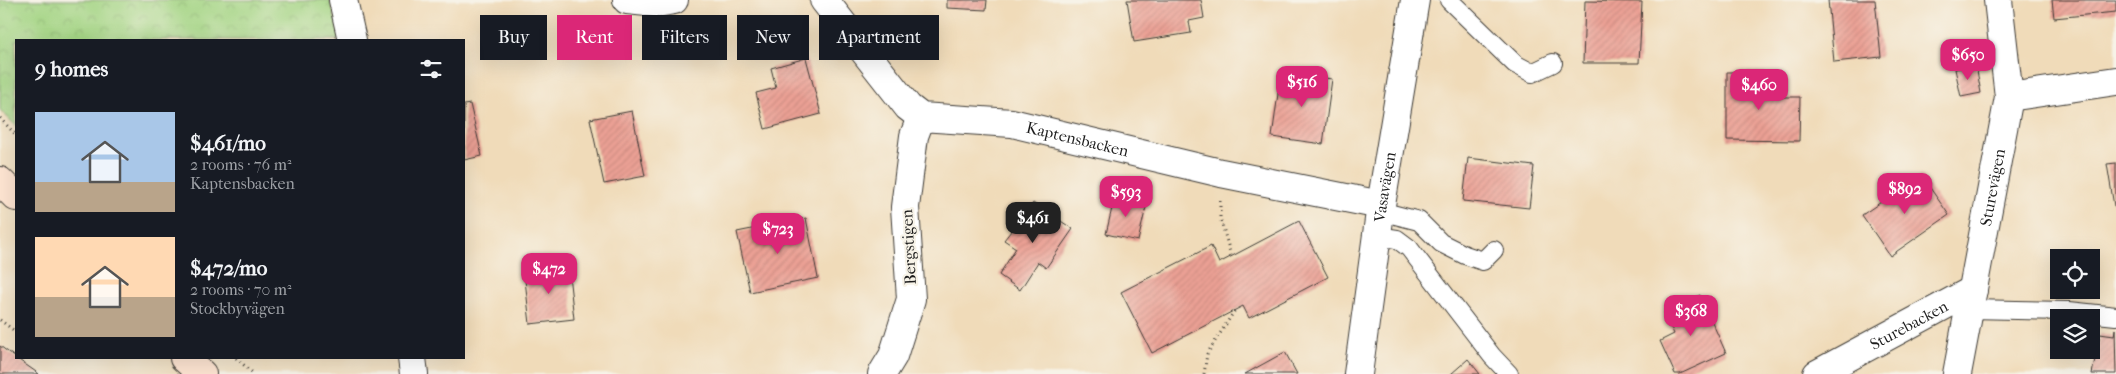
<!DOCTYPE html>
<meta charset="utf-8">
<style>
body{margin:0;font-family:"IM FELL French Canon",serif;background:#20242c;color:#f1f3f6;height:100vh;display:flex;flex-direction:column;font-size:19px;white-space:nowrap}
*{box-sizing:border-box;margin:0}
p{font-size:16px;color:#9ea1a6}
.icon{flex:none;width:28px;height:28px;fill:none;stroke:currentColor;stroke-width:2;stroke-linecap:round;stroke-linejoin:round}
.map{position:relative;flex:1;overflow:hidden}
.drawer{position:absolute;left:15px;top:39px;width:450px;height:320px;display:flex;flex-direction:column;background:#171b24;border-radius:0px;box-shadow:0 5px 20px #0002}
.drawer>*{flex:none}
.guide{position:absolute;left:480px;top:15px;width:475px;height:45px;display:flex;gap:10px}
.fabs{position:absolute;left:2050px;top:249px;display:grid;gap:10px}
.fabs a{display:grid;place-items:center;width:50px;height:50px;border-radius:0px;background:#171b24;box-shadow:0 5px 20px #0002;font-size:25px}
.price{position:absolute;translate:-50% -42px;padding:0 11px;border-radius:10px;background:#db2777;color:#fff;font-size:16px;line-height:32px;filter:drop-shadow(0 1px 2px #0008)}
.price::after{content:'';position:absolute;left:50%;top:30px;width:15px;height:11px;margin-left:-8px;background:inherit;clip-path:polygon(0 0,100% 0,50% 100%)}
.price.selected{background:#222;color:#fff}
ul{padding:0;list-style:none}
li{display:flex;align-items:center;gap:15px;height:125px;padding:0 20px}
li span{display:grid;place-items:center;flex:none;width:140px;height:100px;border-radius:0px;color:#555}
li>.icon{margin-inline-start:auto}
span .icon{width:60px;height:60px;fill:#fffc;stroke-width:1}
li b{font-size:21px}
h2{display:flex;justify-content:space-between;align-items:center;height:60px;padding:0 20px;font-size:21px}
.chip{padding:0 18px;border-radius:0px;background:#171b24;box-shadow:0 5px 20px #0002;font-size:18px;line-height:45px}
.chip.selected{background:#db2777;color:#fff}
.map>svg:first-child{display:block}
.park{fill:url(#park-crowns);stroke:#607850}
.building{fill:url(#building-hatch)}
.lines{fill:none;stroke-linecap:round;stroke-linejoin:round}
.lane-casing{stroke:#3c3934;stroke-width:20}
.street-casing{stroke:#3c3934;stroke-width:30}
.secondary-casing{stroke:#3c3934;stroke-width:30}
.path{stroke:#3c3934;stroke-width:3;stroke-dasharray:1 4;stroke-linecap:butt}
.lane{stroke:#fff;stroke-width:18}
.street{stroke:#fff;stroke-width:28}
.secondary{stroke:#fde4d1;stroke-width:28}
.labels{text-anchor:middle;stroke-width:4.5;stroke-linejoin:round;paint-order:stroke}
.street-label{font-size:16px;fill:#1c1c1c;stroke:#f7f3e8}
</style>
<div class="map">
<svg width="2116" height="374" viewBox="0 0 2116 374">
<defs>
<pattern id="park-crowns" width="20" height="18" patternUnits="userSpaceOnUse" patternTransform="scale(1.25)"><rect width="20" height="18" fill="#a3d483"/><path d="M2 6a3 3 0 1 1 6 0M12 15a3 3 0 1 1 6 0" fill="none" stroke="#8cb571"/></pattern>
<pattern id="building-hatch" width="6" height="6" patternUnits="userSpaceOnUse" patternTransform="scale(1.25)"><rect width="6" height="6" fill="#eba094"/><path d="M-1 1l2-2M0 6l6-6M5 7l2-2" fill="none" stroke="#c9897f"/></pattern>
</defs>
<rect width="100%" height="100%" fill="#f7f3e8"/>
<filter id="ink" filterUnits="userSpaceOnUse"><feTurbulence type="fractalNoise" baseFrequency=".02" numOctaves="2"/><feDisplacementMap in="SourceGraphic" scale="10" xChannelSelector="R" yChannelSelector="G"/><feConvolveMatrix kernelMatrix="1 2 1 2 8 2 1 2 1" color-interpolation-filters="sRGB"/></filter>
<filter id="wash" filterUnits="userSpaceOnUse"><feTurbulence type="fractalNoise" baseFrequency=".0096" numOctaves="4" result="noise"/><feDisplacementMap in="SourceGraphic" scale="20" xChannelSelector="R" yChannelSelector="G"/><feGaussianBlur stdDeviation="1.12" result="paint"/><feColorMatrix in="noise" values="0 0 0 0 0 0 0 0 0 0 0 0 0 0 0 0 0 1.4 0 .05"/><feComposite in="paint" operator="in"/></filter>
<g filter="url(#wash)">
<rect width="100%" height="100%" fill="#f0dbb9"/>
<polygon class="park" points="0,0 330,0 341,40 16,40 16,126 0,110"/>
<g id="blocks">
<g class="building">
<polygon points="947,0 987,0 986,10 947,8"/>
<polygon points="1127,0 1201,0 1204,18 1189,21 1191,33 1134,42"/>
<polygon points="1828,0 1875,0 1881,57 1834,62"/>
<polygon points="2052,0 2116,0 2116,12 2054,18"/>
<polygon points="1585,1 1642,2 1639,63 1583,63"/>
<polygon points="806,58 821,114 765,129 756,93 776,88 771,68"/>
<polygon points="1976,65 1981,93 1961,97 1955,69"/>
<polygon points="1281,72 1332,79 1323,144 1272,137"/>
<polygon points="1727,72 1765,72 1765,97 1800,97 1799,141 1727,140"/>
<polygon points="470,104 482,156 464,160 464,105"/>
<polygon points="632,111 645,176 604,184 590,119"/>
<polygon points="1468,158 1534,166 1529,208 1463,201"/>
<polygon points="2116,163 2116,206 2114,206 2107,164"/>
<polygon points="1921,175 1949,215 1890,256 1862,215"/>
<polygon points="1115,195 1147,203 1138,241 1106,234"/>
<polygon points="1033,203 1073,229 1046,268 1038,262 1020,290 999,275 1016,248 1004,240"/>
<polygon points="806,218 818,278 750,292 737,232"/>
<polygon points="1299,221 1328,277 1249,318 1243,306 1152,353 1121,292 1211,246 1219,263"/>
<polygon points="568,266 574,319 530,324 524,271"/>
<polygon points="1700,295 1726,353 1680,374 1675,374 1660,341 1674,334 1664,312"/>
<polygon points="2115,329 2116,374 2092,374 2100,334 2114,336"/>
<polygon points="0,346 16,358 39,374 0,374"/>
<polygon points="1285,352 1297,374 1245,374"/>
<polygon points="1468,359 1480,374 1451,374"/>
</g>
</g>
</g>
<g filter="url(#ink)">
<use href="#blocks" fill-opacity="0" stroke="#3c3934" stroke-width="1"/>
<g class="lines">
<defs>
<g id="lane">
<polyline points="1449,0 1515,64 1532,73 1553,63"/>
<polyline points="1380,211 1419,221 1441,243 1465,255 1483,261 1494,250"/>
<polyline points="1377,236 1397,239 1409,248 1492,356 1509,374"/>
<polyline points="1970,309 2069,311 2116,316"/>
</g>
<g id="street">
<polyline points="343,0 352,40"/>
<polyline points="627,0 657,3 674,0"/>
<path id="s1" d="M824,0l84,107 13,10 91,6 209,50 160,32"/>
<polyline points="2009,97 2116,81"/>
<polyline points="412,358 414,374"/>
<polyline points="882,374 893,356 911,299 905,207 914,136 921,117"/>
<path id="s2" d="M1358,374l23,-169 34,-205"/>
<path id="s3" d="M1817,374l156,-84"/>
<path id="s4" d="M1957,374l52,-277 -11,-97"/>
</g>
<g id="secondary">
<polyline points="0,181 16,197"/>
<polyline points="184,358 202,374"/>
</g>
</defs>
<use href="#lane" class="lane-casing"/>
<use href="#street" class="street-casing"/>
<use href="#secondary" class="secondary-casing"/>
<g class="path">
<polyline points="0,118 16,135"/>
<polyline points="1220,201 1220,217 1231,256"/>
<polyline points="0,320 16,332"/>
<polyline points="236,358 254,374"/>
<polyline points="1204,374 1207,354 1235,310"/>
</g>
<use href="#lane" class="lane"/>
<use href="#street" class="street"/>
<use href="#secondary" class="secondary"/>
</g>
</g>
<g class="labels">
<g class="street-label">
<text dy="6" stroke="none"><textPath href="#s1" startOffset="311">Kaptensbacken</textPath></text>
<text dy="6" stroke="none"><textPath href="#s2" startOffset="189">Vasavägen</textPath></text>
<text dy="6" stroke="none"><textPath href="#s4" startOffset="190">Sturevägen</textPath></text>
<text transform="translate(908 247) rotate(-93)" y="6">Bergstigen</text>
<text dy="6" stroke="none"><textPath href="#s3" startOffset="104">Sturebacken</textPath></text>
</g>
</g>
</svg>
<div class="fabs">
<a><svg class="icon" aria-label="locate" viewBox="0 0 24 24"><circle cx="12" cy="12" r="6"/><path d="M12 2v4M12 18v4M2 12h4M18 12h4"/></svg></a>
<a><svg class="icon" aria-label="layers" viewBox="0 0 24 24"><path d="M12 4l9 5-9 5-9-5zM3 14l9 5 9-5"/></svg></a>
</div>
<b class="price" style="left:1968px;top:81px">$650</b>
<b class="price" style="left:1302px;top:108px">$516</b>
<b class="price" style="left:1759px;top:111px">$460</b>
<b class="price" style="left:1905px;top:215px">$892</b>
<b class="price" style="left:1126px;top:218px">$593</b>
<b class="price selected" style="left:1033px;top:244px">$461</b>
<b class="price" style="left:778px;top:255px">$723</b>
<b class="price" style="left:549px;top:295px">$472</b>
<b class="price" style="left:1691px;top:337px">$368</b>
<div class="guide">
<a class="chip">Buy</a>
<a class="chip selected">Rent</a>
<a class="chip">Filters</a>
<a class="chip">New</a>
<a class="chip">Apartment</a>
</div>
<section class="drawer">
<h2>9 homes<svg class="icon" aria-label="filters" viewBox="0 0 24 24"><path d="M4 7h16M4 17h16"/><circle cx="9" cy="7" r="2"/><circle cx="15" cy="17" r="2"/></svg></h2>
<ul>
<li><span style="background:linear-gradient(#a9c7e8 70%,#b9a48a 0)"><svg class="icon" aria-label="home" viewBox="0 0 24 24"><path d="M3 11l9-7 9 7M6 9v11h12V9"/></svg></span><div><b>$461/mo</b><p>2 rooms · 76 m²</p><p>Kaptensbacken</p></div></li>
<li><span style="background:linear-gradient(#ffd9b3 60%,#b9a48a 0)"><svg class="icon" aria-label="home" viewBox="0 0 24 24"><path d="M3 11l9-7 9 7M6 9v11h12V9"/></svg></span><div><b>$472/mo</b><p>2 rooms · 70 m²</p><p>Stockbyvägen</p></div></li>
</ul>
</section>
</div>
